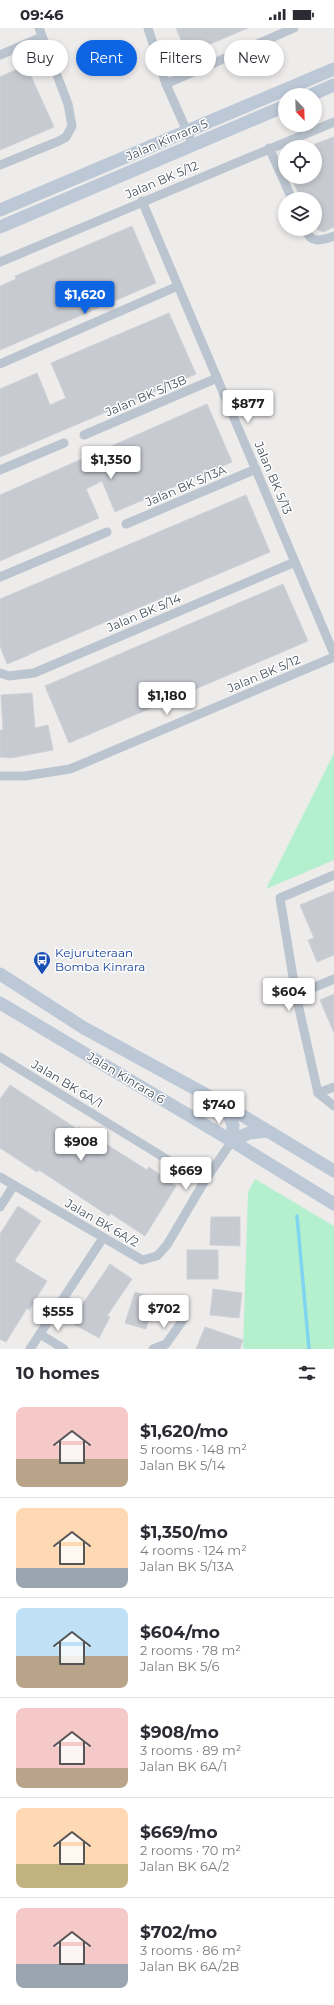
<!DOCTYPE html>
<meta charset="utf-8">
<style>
body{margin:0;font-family:Montserrat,sans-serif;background:#f7f7f7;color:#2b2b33;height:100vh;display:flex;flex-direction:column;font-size:15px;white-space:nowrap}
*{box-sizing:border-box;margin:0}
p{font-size:13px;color:#7c7c81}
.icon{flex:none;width:22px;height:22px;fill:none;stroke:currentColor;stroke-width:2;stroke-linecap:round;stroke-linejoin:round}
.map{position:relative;height:1321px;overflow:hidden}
.drawer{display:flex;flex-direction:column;background:#fff;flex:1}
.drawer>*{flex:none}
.top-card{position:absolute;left:12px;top:12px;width:310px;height:36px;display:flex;gap:8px}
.needle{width:26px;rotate:157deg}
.fabs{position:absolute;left:278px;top:60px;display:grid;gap:8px}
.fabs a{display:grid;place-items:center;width:44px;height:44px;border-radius:50%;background:#fff;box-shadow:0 2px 6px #0003;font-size:20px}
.price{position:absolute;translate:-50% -34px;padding:0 9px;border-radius:4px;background:#fff;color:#222;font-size:13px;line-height:26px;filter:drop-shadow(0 1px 2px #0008)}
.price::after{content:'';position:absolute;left:50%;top:24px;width:12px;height:9px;margin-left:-6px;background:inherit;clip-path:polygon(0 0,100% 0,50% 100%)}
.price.selected{background:#0e65e4;color:#fff}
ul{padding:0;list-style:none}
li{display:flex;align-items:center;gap:12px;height:100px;padding:0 16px}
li+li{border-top:1px solid #e1e1e2}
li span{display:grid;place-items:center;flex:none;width:112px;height:80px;border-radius:8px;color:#555}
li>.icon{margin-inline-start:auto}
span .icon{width:48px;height:48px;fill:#fffc;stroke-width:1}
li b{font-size:17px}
h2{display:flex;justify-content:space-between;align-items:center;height:48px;padding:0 16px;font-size:17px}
.tag{padding:0 14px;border-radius:18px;background:#fff;box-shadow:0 2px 6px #0003;font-size:14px;line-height:36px}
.tag.selected{background:#0e65e4;color:#fff}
.status{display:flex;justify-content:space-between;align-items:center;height:28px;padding:0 20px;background:#fff;direction:ltr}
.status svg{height:11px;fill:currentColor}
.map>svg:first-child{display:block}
.green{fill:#b5f0ce}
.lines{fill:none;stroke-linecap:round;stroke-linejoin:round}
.stream{stroke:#7fd5f0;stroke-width:3.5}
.building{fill:#c7cad1;stroke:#ced1d7}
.minor{stroke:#bbc5cf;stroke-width:9}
.secondary{stroke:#bcc8d6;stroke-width:13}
.labels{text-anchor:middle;stroke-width:3;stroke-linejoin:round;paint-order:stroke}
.street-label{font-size:12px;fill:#434e59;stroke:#fff}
.transit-label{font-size:12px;fill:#164399;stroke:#fff;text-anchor:start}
</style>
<div class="status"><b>09:46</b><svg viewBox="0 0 49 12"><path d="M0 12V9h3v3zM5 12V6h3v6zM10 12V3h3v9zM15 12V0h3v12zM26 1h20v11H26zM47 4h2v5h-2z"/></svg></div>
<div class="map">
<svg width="334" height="1321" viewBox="0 0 334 1321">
<rect width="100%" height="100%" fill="#eeebeb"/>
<g class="green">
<polygon points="334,725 334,832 266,861"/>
<polygon points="255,1151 334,1198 334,1321 243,1321 248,1164"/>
</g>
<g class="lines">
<polyline class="stream" points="297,1188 309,1321"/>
</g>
<g class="building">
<polygon points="176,0 248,0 187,26"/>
<polygon points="26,37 54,99 0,122 0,49"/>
<polygon points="334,109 334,199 323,204 315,200 315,171 301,171 291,149 315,149 315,116"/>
<polygon points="132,198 156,255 0,322 0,258 16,251 15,248"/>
<polygon points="169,285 196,346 0,429 0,361 37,345 50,377 66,370 51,335"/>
<polygon points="207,376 232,434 115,484 102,453 86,461 99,490 0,533 0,467"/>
<polygon points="246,467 270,524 30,626 29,623 29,627 7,636 0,618 0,571"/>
<polygon points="283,556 308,613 69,715 45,658"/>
<polygon points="32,665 35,700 48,697 53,722 11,730 0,729 0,702 3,702 1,667"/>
<polygon points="334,863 334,927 317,934 308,912 314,910 300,877"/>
<polygon points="334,966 334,1005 320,972"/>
<polygon points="10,1057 77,1101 79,1099 147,1142 149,1139 176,1158 145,1208 110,1185 109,1188 39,1142 37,1144 0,1120 0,1071"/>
<polygon points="18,1178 41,1193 15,1232 16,1234 47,1253 29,1282 27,1280 6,1314 0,1311 0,1206"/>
<polygon points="211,1189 240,1189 240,1218 210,1217"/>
<rect x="187" y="1222" width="31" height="29"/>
<polygon points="110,1236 132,1251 107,1288 110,1289 99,1310 72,1295 84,1274"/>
<polygon points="213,1261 242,1265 239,1290 210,1287"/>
<polygon points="135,1264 155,1270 146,1301 125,1295"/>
<polygon points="205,1299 243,1312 240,1321 196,1321"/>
</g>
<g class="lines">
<g class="minor">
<polyline points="148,0 166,56 193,117"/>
<polyline points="0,27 42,9"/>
<polyline points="166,56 294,0"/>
<polyline points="269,120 292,171"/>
<polyline points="0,137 59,113 66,109 72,98 68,76 39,0"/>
<polyline points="142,173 334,626"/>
<path d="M305,201c6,15 16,12 29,7"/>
<polyline points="0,234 334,94"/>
<polyline points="0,336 178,258"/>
<polyline points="84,407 217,350"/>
<polyline points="0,442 64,415"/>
<polyline points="126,496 256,441"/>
<polyline points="0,549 107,504"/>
<polyline points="0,645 9,648 34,645 295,534"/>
<polyline points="0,748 25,748 70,741 334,629"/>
<polyline points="334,847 280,870 296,967 318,1065 334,1078"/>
<polyline points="296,967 334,951"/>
<polyline points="0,1029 204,1154"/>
<polyline points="318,1065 334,1059"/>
<polyline points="0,1149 142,1232 157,1228 167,1217 204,1154 232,1113"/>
<polyline points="0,1179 14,1157"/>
<polyline points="40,1306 64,1321"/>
<polyline points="30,1321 103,1210"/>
<polyline points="153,1321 166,1316 183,1292"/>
</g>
<g class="secondary">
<polyline points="311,67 334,57"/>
<polyline points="0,182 334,41"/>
<polyline points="0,199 285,78"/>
<polyline points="0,946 84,1000 225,1077 334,1143"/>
<polyline points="0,975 232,1113 334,1176"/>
<polyline points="225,1077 233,1097 232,1113 249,1105 267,1103"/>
</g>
</g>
<defs>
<symbol id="bus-pin" viewBox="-11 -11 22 30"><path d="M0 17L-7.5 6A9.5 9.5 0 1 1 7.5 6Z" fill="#1a4fb4" stroke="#fff"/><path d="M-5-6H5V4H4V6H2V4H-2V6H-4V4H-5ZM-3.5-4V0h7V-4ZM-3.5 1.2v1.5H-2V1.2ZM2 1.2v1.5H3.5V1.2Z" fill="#fff"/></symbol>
</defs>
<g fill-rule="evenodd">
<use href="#bus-pin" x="32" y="922" width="20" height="27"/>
</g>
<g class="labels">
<g class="street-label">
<text transform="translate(167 112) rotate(-23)" y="4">Jalan Kinrara 5</text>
<text transform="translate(162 152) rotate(-23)" y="4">Jalan BK 5/12</text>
<text transform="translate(146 368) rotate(-23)" y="4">Jalan BK 5/13B</text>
<text transform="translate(273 450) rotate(67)" y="4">Jalan BK 5/13</text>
<text transform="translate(186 458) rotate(-23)" y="4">Jalan BK 5/13A</text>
<text transform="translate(144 585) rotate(-23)" y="4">Jalan BK 5/14</text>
<text transform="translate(264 646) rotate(-23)" y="4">Jalan BK 5/12</text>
<text transform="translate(126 1050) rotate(31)" y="4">Jalan Kinrara 6</text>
<text transform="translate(67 1056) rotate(31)" y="4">Jalan BK 6A/1</text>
<text transform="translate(102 1195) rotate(30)" y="4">Jalan BK 6A/2</text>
</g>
<g class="transit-label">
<text x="55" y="929">Kejuruteraan<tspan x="55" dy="14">Bomba Kinrara</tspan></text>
</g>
</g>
</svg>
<div class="fabs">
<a><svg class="needle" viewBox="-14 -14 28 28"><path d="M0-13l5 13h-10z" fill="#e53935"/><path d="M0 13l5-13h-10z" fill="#7c7c81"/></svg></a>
<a><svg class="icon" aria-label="locate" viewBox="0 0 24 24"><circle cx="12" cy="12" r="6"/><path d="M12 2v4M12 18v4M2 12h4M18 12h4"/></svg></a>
<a><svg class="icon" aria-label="layers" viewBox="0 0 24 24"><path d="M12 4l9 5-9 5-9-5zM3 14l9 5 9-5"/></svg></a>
</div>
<b class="price selected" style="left:85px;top:287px">$1,620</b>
<b class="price" style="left:248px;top:396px">$877</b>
<b class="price" style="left:111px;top:452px">$1,350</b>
<b class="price" style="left:167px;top:688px">$1,180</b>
<b class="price" style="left:289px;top:984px">$604</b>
<b class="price" style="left:219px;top:1097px">$740</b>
<b class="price" style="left:81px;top:1134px">$908</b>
<b class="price" style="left:186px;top:1163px">$669</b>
<b class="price" style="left:164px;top:1301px">$702</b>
<b class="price" style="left:58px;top:1304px">$555</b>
<div class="top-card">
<a class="tag">Buy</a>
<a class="tag selected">Rent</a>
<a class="tag">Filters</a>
<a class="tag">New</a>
</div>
</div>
<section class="drawer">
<h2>10 homes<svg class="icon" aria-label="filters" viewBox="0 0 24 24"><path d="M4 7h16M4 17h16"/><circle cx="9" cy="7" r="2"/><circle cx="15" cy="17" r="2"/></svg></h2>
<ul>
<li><span style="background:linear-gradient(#f6c9c9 65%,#b9a48a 0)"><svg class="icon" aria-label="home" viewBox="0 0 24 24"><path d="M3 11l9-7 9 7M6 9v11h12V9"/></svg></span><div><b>$1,620/mo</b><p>5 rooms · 148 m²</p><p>Jalan BK 5/14</p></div></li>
<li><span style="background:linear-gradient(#ffd9b3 75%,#9aa5b1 0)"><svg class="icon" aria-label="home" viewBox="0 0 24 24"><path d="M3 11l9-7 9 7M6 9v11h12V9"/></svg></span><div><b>$1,350/mo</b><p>4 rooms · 124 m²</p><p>Jalan BK 5/13A</p></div></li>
<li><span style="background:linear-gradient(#bfe0f5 60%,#b9a48a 0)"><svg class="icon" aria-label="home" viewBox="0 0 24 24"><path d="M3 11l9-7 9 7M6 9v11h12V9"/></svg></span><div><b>$604/mo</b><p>2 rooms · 78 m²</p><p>Jalan BK 5/6</p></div></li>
<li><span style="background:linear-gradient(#f6c9c9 75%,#b9a48a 0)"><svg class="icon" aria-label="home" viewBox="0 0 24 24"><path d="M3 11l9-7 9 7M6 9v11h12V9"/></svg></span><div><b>$908/mo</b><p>3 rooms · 89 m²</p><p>Jalan BK 6A/1</p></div></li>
<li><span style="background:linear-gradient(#ffd9b3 70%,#c2b280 0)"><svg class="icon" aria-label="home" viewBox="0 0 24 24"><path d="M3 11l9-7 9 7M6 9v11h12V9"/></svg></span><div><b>$669/mo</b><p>2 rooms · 70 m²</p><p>Jalan BK 6A/2</p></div></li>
<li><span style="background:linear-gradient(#f6c9c9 70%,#9aa5b1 0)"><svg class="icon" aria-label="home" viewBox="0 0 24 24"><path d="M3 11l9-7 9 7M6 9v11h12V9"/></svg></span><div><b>$702/mo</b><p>3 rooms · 86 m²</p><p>Jalan BK 6A/2B</p></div></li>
</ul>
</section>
